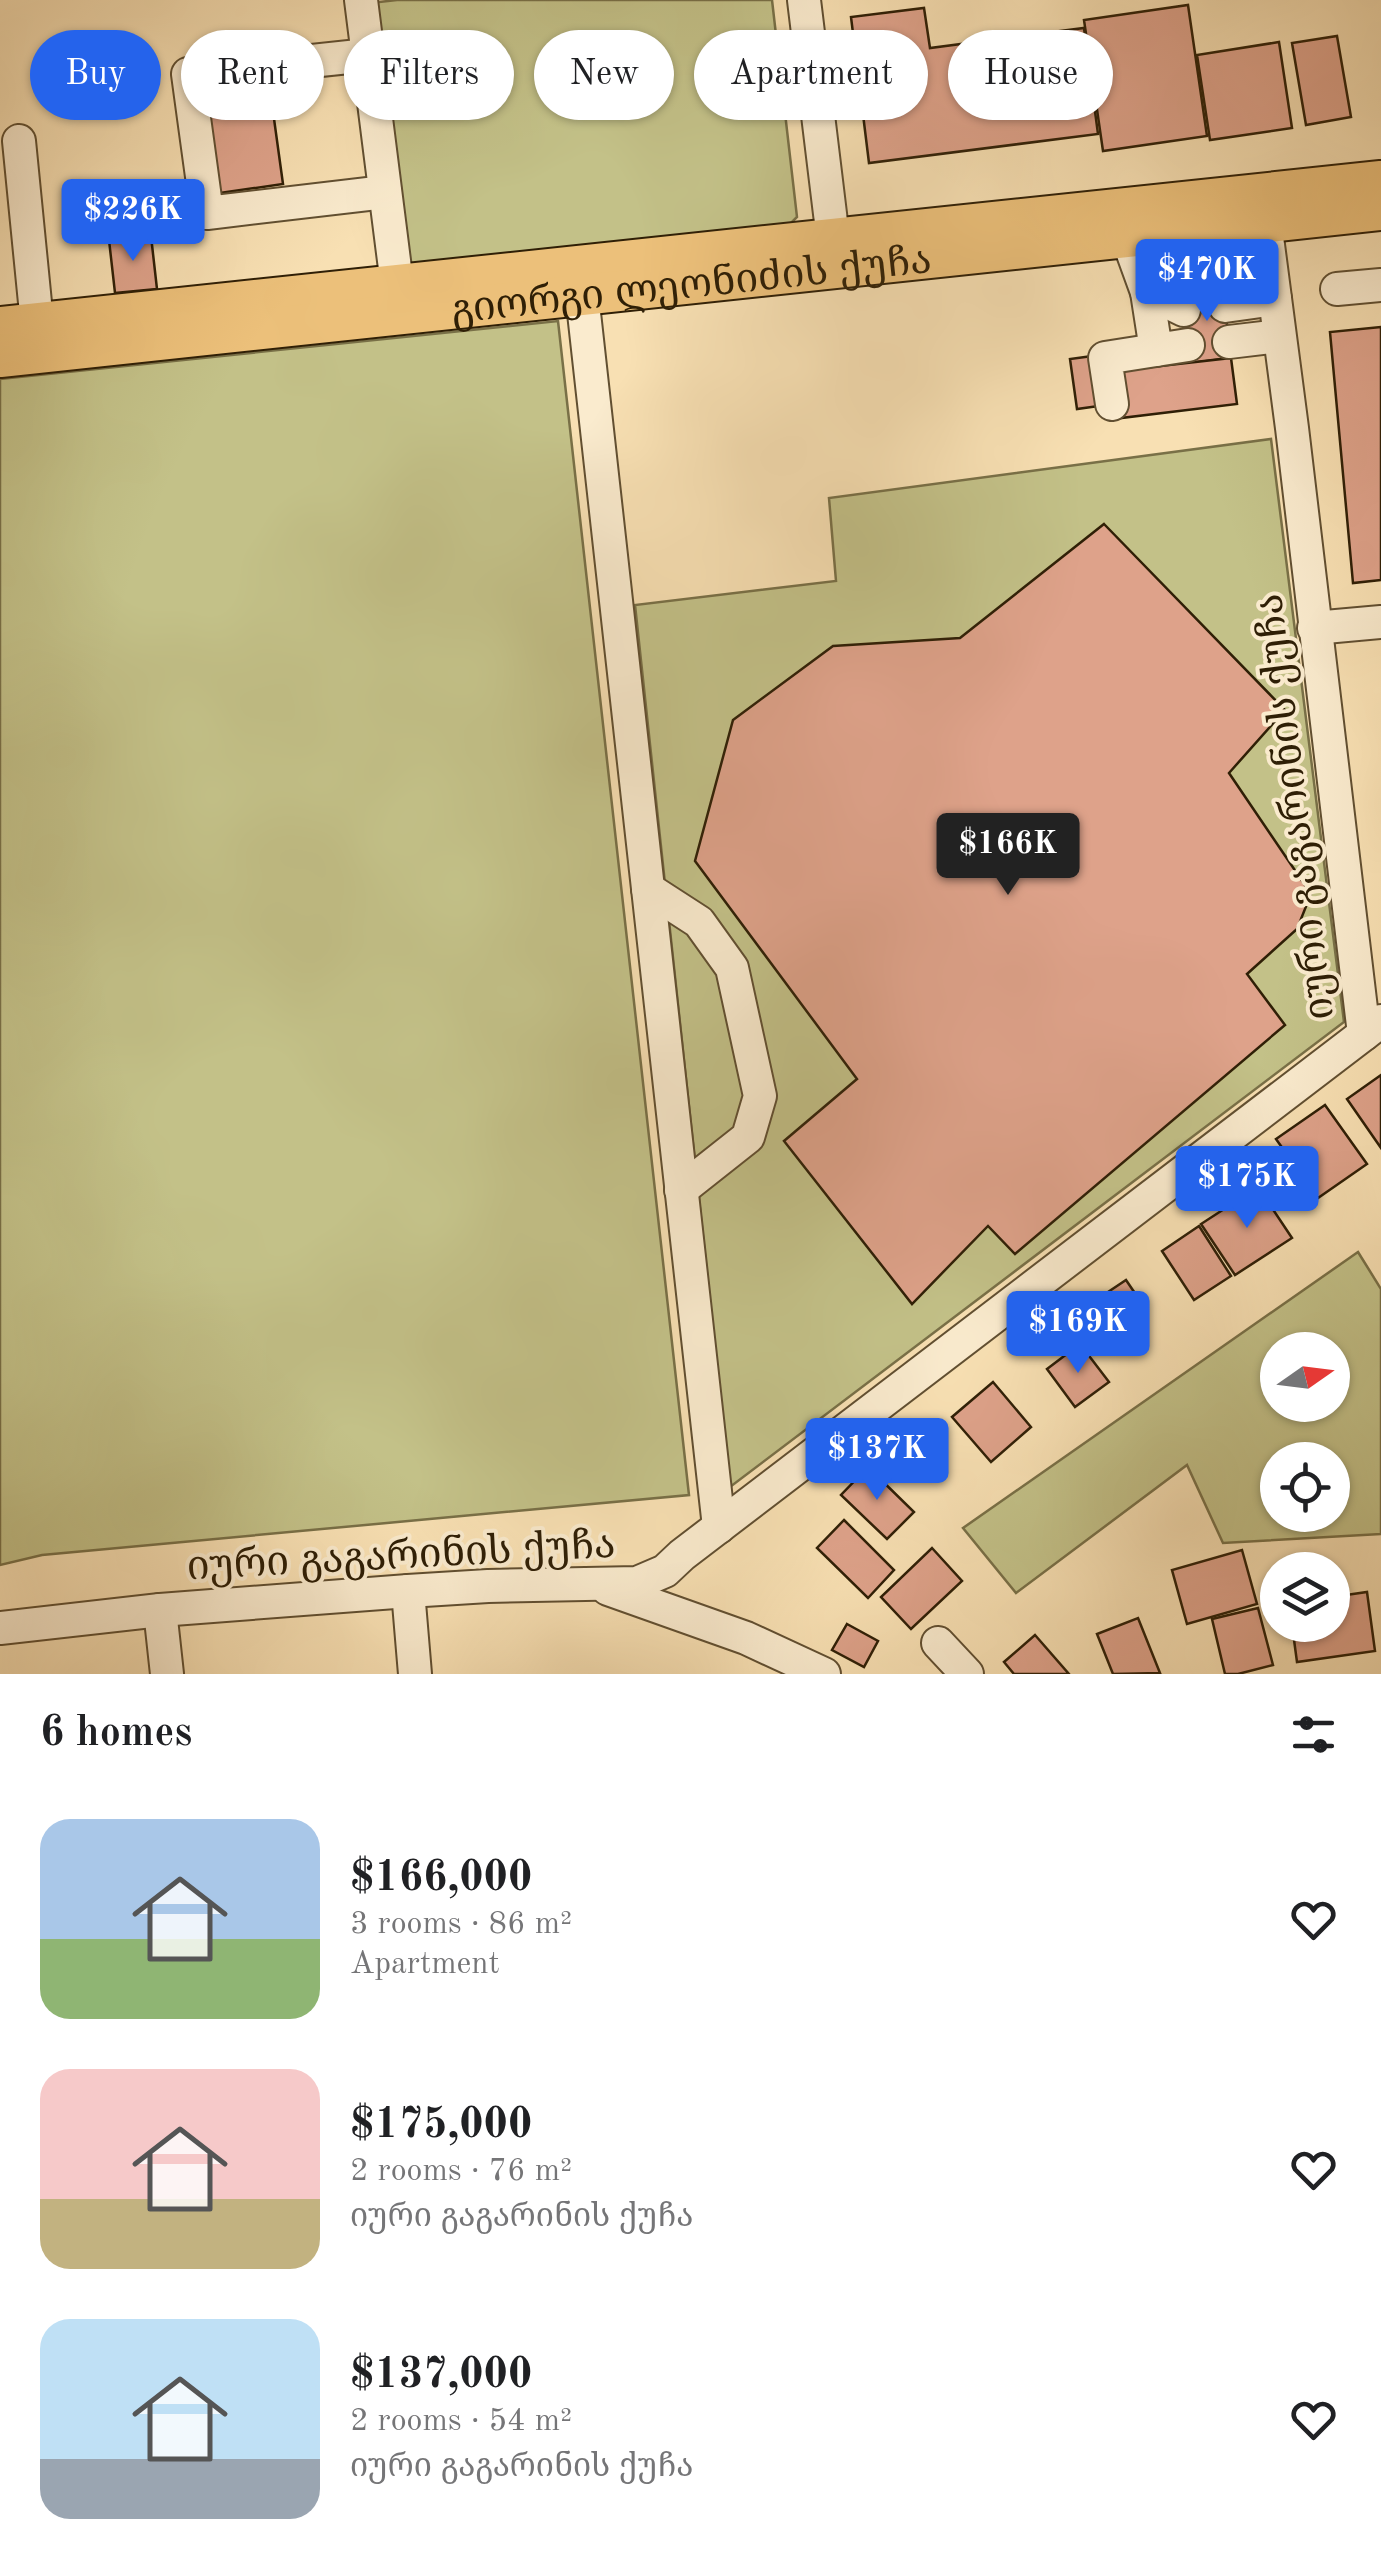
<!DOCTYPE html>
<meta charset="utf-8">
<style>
body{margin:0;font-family:"Old Standard TT","Noto Serif Georgian",serif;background:#f6f6f6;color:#202124;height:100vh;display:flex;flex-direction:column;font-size:38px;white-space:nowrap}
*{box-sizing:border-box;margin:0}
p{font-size:32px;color:#757577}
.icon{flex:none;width:55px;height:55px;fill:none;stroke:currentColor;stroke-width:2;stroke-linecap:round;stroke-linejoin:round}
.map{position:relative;height:1674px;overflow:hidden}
.side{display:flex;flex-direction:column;background:#fff;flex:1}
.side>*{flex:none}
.top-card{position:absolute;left:30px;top:30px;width:1322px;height:90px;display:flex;gap:20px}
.needle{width:65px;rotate:76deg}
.fabs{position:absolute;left:1260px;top:1332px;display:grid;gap:20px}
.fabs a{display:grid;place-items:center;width:90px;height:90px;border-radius:50%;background:#fff;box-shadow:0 2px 8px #0004;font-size:50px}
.price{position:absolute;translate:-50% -85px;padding:0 22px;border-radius:10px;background:#2563eb;color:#fff;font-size:32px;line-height:65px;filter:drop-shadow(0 2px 5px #0008)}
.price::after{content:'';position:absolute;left:50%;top:60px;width:30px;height:22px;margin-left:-15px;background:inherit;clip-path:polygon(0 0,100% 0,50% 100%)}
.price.active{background:#222;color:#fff}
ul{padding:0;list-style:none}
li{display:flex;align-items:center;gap:30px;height:250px;padding:0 40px}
li span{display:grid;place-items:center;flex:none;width:280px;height:200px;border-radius:30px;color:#555}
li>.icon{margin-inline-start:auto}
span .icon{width:120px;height:120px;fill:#fffc;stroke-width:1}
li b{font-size:42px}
h2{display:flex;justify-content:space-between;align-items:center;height:120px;padding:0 40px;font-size:42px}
.pill{padding:0 35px;border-radius:45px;background:#fff;box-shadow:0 2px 8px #0004;font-size:35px;line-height:90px}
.pill.active{background:#2563eb;color:#fff}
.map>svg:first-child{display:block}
.green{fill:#c3c188;stroke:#797047;stroke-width:2.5;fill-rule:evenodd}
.building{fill:#dea28a;stroke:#2f1f06;stroke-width:2.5}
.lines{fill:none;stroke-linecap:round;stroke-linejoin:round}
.minor-casing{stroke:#614f31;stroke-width:36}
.major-casing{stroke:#2f1f06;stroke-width:44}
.minor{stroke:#faebce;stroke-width:32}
.major{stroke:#ecc07a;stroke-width:40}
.labels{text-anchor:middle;stroke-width:8;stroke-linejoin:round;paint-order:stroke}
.street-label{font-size:40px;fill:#2f1f06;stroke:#faebce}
</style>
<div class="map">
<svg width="1381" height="1674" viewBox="0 0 1381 1674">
<rect width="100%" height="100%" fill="#f8e0b3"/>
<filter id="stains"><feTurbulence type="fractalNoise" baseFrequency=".002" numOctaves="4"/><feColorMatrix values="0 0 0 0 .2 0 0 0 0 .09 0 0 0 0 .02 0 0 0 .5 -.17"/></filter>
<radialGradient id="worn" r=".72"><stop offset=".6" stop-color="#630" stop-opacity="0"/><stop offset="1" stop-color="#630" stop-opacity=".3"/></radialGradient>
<g class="green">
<polygon points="397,0 772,0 797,217 783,231 404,271 370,3"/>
<polygon points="558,321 689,1495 42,1555 0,1565 0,379"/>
<polygon points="1271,439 1344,1022 730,1487 635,605 836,581 829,498"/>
<path d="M1358,1252l23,37v245l-158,9 -36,-78 -171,128 -53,-65zM1278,1350h54v55h-54zM1278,1460h54v55h-54z"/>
</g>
<g class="building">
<polygon points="1188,5 1207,136 1103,151 1084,20"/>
<polygon points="924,8 930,48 1084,28 1098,134 869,163 851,17"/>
<polygon points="1337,36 1351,117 1306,125 1292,43"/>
<polygon points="1279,42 1292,128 1210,140 1197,55"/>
<polygon points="271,97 283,184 213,194 201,107"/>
<polygon points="151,236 157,289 115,293 109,240"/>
<polygon points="1222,284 1231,358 1191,363 1182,290"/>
<polygon points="1381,327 1381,580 1353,583 1330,332"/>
<polygon points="1100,355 1106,405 1077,409 1070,359"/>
<polygon points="1231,358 1237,404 1121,418 1116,371"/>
<polygon points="1104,524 1285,710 1229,773 1311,894 1297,929 1247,974 1285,1025 1015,1254 988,1226 912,1304 784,1141 857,1079 695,861 733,720 833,646 960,638"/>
<polygon points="1381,1075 1381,1148 1347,1099"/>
<polygon points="1325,1105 1367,1164 1318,1198 1276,1139"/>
<polygon points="1258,1187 1292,1238 1235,1275 1201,1224"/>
<polygon points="1199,1226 1231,1276 1194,1300 1162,1251"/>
<polygon points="1126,1280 1147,1311 1108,1337 1087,1306"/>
<polygon points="1080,1344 1109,1382 1075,1407 1047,1369"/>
<polygon points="993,1382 1031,1427 991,1462 952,1417"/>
<polygon points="868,1467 914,1512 887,1539 841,1495"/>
<polygon points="844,1520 894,1570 868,1598 817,1548"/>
<polygon points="932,1548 962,1581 911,1629 881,1597"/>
<polygon points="1242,1550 1257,1604 1187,1624 1172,1570"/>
<polygon points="1367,1592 1375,1651 1297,1662 1292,1625 1332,1625 1332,1597"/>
<polygon points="1258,1608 1273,1665 1238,1674 1225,1674 1212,1619"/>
<polygon points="1138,1618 1160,1673 1113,1674 1097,1634"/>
<polygon points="847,1624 878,1641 864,1667 832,1650"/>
<polygon points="1035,1635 1069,1674 1014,1674 1004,1662"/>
</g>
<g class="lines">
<defs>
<g id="minor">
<polyline points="361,0 400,308"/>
<polyline points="804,0 836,263"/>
<polyline points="368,55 188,74 207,213 385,192"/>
<polyline points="19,141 37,323"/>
<polyline points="1265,222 1292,428 1364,1034"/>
<polyline points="1127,237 1147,292 1184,310"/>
<polyline points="1337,289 1381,285"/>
<polyline points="1147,292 1156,350 1188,345"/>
<polyline points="582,295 719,1527"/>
<polyline points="1225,306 1275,299"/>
<polyline points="1229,342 1279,336"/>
<polyline points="1112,404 1105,358 1156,350"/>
<polyline points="1314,628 1381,622"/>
<polyline points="648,889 699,922 732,968 760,1096 748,1137 681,1190"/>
<polyline points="608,1589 746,1638 824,1674"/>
<polyline points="408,1591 415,1674"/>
<polyline points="160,1610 167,1674"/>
<polyline points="0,1628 160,1610 408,1591 488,1586 637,1583 665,1571 682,1555 1381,1021"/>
<polyline points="938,1643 967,1674"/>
</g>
<g id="major">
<polyline points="0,327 1381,181"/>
<path id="s1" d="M0,357l1381,-147"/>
</g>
</defs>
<use href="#minor" class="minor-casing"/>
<use href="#major" class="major-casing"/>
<use href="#minor" class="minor"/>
<use href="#major" class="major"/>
</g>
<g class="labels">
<g class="street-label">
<text dy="14" stroke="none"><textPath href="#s1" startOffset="695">გიორგი ლეონიძის ქუჩა</textPath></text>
<text transform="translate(1293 807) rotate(-97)" y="14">იური გაგარინის ქუჩა</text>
<text transform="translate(401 1554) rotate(-3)" y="14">იური გაგარინის ქუჩა</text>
</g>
</g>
<rect width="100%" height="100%" filter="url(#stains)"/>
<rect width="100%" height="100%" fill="url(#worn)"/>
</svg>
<div class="fabs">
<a><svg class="needle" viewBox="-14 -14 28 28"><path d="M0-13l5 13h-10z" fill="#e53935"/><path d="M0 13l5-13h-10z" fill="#757577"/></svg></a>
<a><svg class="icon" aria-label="locate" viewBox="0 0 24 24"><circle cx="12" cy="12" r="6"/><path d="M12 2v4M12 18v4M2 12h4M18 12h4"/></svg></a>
<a><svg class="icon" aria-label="layers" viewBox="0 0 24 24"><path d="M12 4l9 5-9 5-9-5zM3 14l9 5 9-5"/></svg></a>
</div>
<b class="price" style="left:133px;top:264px">$226K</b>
<b class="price" style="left:1207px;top:324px">$470K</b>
<b class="price active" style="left:1008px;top:898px">$166K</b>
<b class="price" style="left:1247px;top:1231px">$175K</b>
<b class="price" style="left:1078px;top:1376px">$169K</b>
<b class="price" style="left:877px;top:1503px">$137K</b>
<div class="top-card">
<a class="pill active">Buy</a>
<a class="pill">Rent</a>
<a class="pill">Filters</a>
<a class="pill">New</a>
<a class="pill">Apartment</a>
<a class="pill">House</a>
</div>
</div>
<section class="side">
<h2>6 homes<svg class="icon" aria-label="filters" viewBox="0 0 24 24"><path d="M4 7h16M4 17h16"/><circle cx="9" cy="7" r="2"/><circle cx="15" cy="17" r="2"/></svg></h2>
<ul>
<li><span style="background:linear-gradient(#a9c7e8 60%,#8fb573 0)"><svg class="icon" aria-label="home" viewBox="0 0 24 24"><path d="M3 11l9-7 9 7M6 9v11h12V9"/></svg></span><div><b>$166,000</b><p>3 rooms · 86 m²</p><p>Apartment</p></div><svg class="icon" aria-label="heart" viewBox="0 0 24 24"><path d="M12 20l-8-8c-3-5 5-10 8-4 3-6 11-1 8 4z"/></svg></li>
<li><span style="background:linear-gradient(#f6c9c9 65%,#c2b280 0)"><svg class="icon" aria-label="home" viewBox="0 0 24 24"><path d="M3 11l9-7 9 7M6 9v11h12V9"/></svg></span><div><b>$175,000</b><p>2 rooms · 76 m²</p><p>იური გაგარინის ქუჩა</p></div><svg class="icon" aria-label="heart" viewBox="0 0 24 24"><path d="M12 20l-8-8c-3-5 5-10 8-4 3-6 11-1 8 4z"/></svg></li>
<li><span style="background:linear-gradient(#bfe0f5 70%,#9aa5b1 0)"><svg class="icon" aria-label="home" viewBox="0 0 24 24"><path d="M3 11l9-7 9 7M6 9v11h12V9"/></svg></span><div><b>$137,000</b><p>2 rooms · 54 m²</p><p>იური გაგარინის ქუჩა</p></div><svg class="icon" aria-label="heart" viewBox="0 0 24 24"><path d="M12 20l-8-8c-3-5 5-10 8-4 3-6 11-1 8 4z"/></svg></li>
</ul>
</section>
